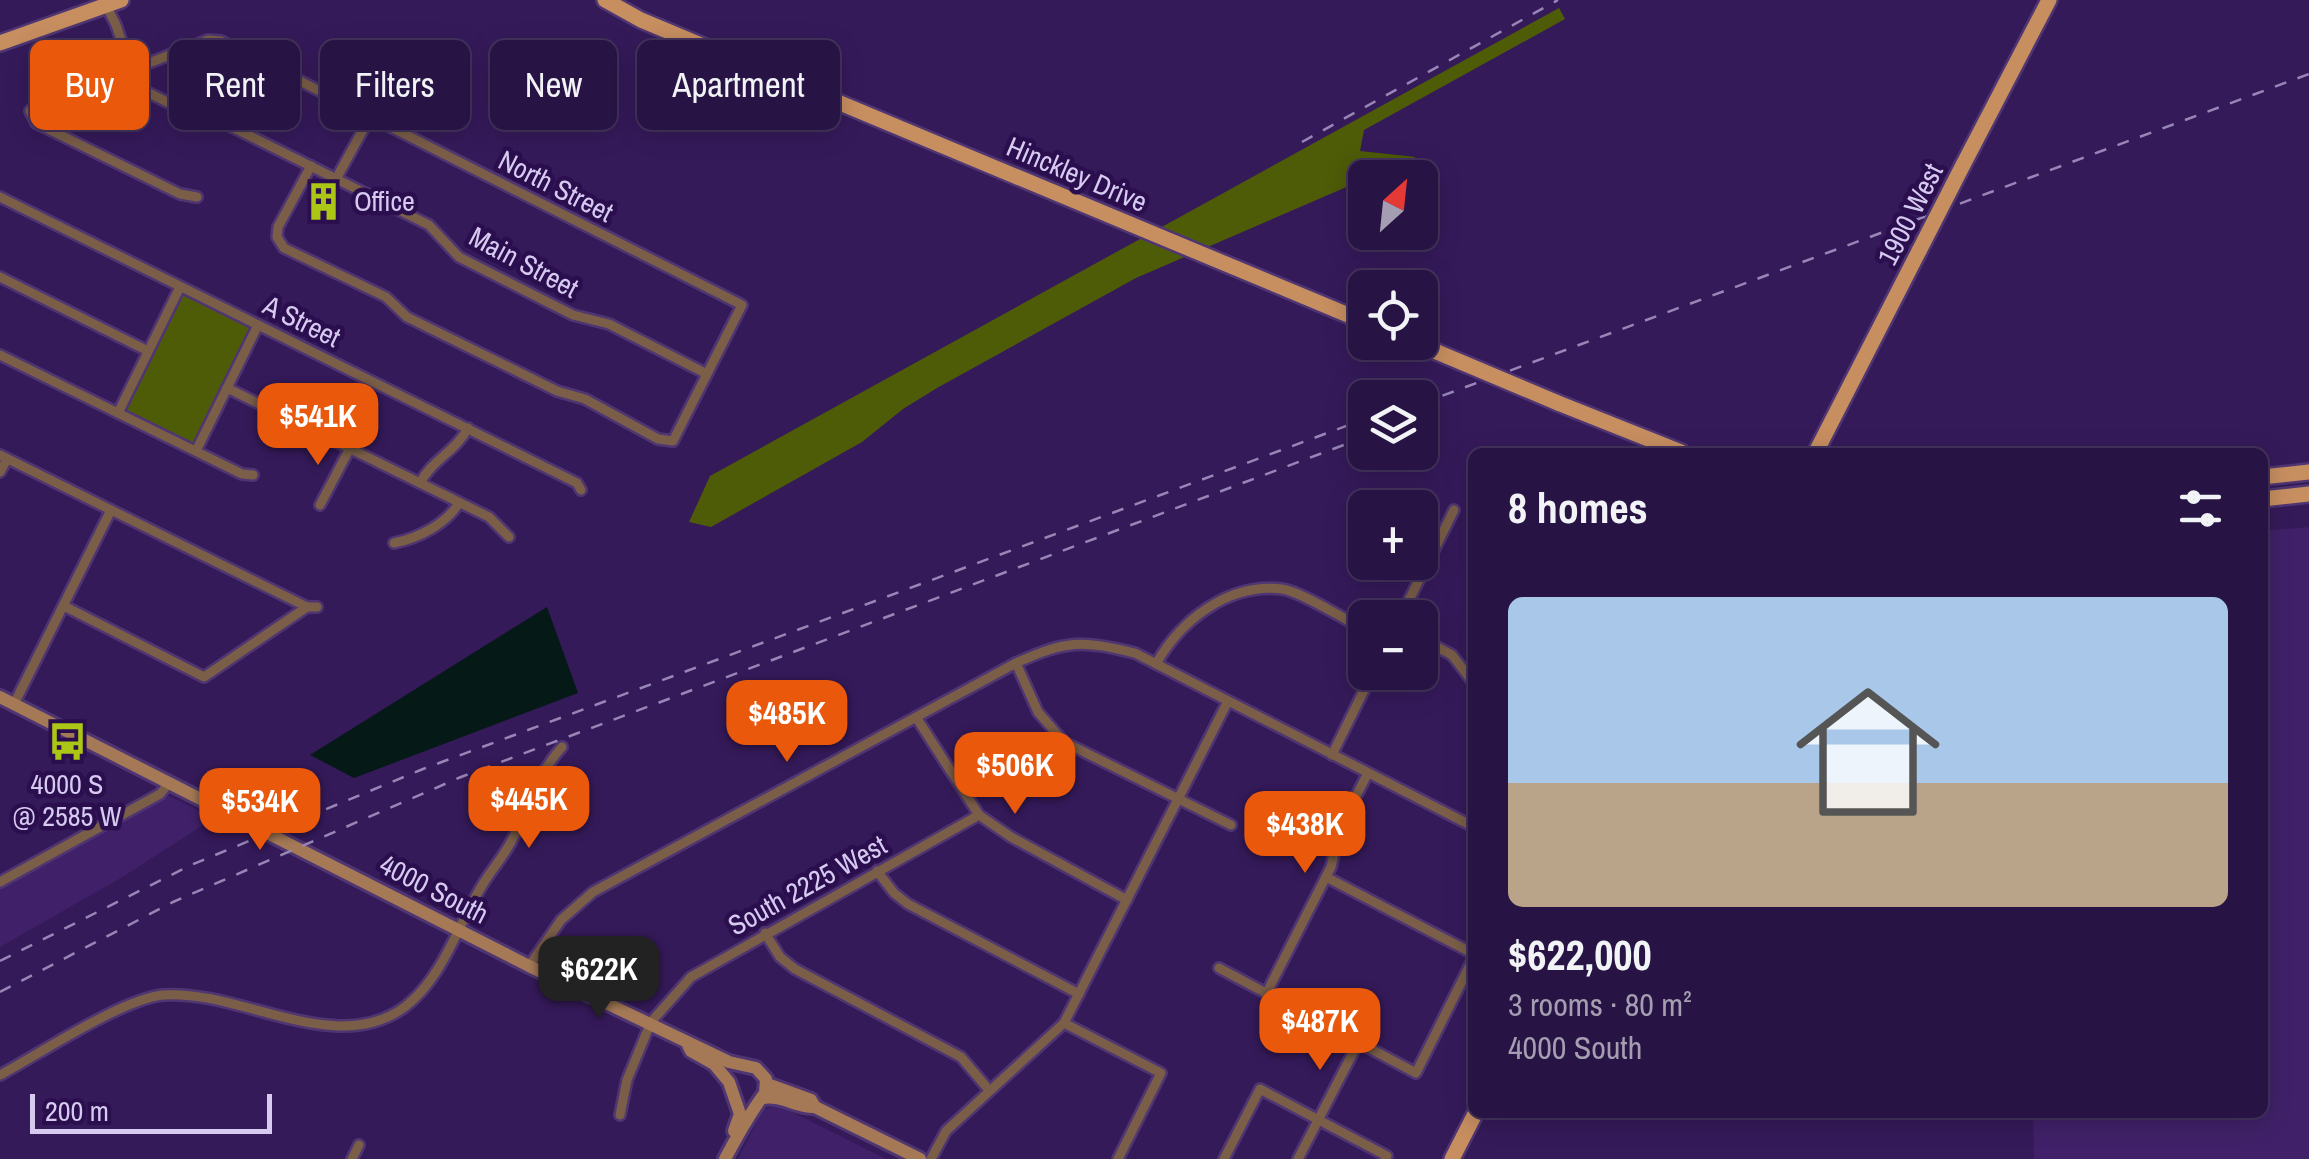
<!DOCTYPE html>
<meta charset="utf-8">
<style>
body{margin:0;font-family:"Archivo Narrow",sans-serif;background:#34214f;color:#f1f3f6;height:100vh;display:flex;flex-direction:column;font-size:38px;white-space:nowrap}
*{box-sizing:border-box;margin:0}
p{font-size:32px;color:#a59eb2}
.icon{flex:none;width:55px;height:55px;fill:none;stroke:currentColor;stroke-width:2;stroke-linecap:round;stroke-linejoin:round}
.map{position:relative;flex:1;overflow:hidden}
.drawer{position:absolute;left:1468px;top:448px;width:800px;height:670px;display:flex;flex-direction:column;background:#281444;border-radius:15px;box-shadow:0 5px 25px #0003,0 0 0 2px #44335d}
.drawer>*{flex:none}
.top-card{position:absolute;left:30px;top:40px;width:950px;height:90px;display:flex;gap:20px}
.needle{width:65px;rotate:27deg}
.tools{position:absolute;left:1348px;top:160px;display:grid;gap:20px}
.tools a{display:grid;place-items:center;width:90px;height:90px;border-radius:15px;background:#281444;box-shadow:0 5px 25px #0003,0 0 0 2px #44335d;font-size:50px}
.scale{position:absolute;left:30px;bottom:25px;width:242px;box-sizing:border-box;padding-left:10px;border:5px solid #d6caf1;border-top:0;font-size:28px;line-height:35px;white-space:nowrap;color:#d6caf1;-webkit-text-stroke:8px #2b0e4e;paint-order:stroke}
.price{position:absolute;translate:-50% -85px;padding:0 22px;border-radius:20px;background:#ea580c;color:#fff;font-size:32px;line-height:65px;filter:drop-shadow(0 2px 5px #0008)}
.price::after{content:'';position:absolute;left:50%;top:60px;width:30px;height:22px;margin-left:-15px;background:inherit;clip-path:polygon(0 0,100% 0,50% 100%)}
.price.active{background:#222;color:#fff}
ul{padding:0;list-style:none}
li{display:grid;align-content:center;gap:20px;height:530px;padding:0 40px}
li span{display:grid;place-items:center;height:310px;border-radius:15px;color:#555}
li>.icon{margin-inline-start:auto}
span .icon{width:180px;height:180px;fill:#fffc;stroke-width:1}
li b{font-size:42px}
h2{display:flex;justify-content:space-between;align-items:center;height:120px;padding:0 40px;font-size:42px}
.chip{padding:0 35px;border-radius:15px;background:#281444;box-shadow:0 5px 25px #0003,0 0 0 2px #44335d;font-size:35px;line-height:90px}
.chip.active{background:#ea580c;color:#fff}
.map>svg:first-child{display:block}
.built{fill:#402169}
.green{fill:#4e5c08}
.water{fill:#051916}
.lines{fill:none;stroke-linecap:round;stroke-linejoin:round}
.street-casing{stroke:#4f3672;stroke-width:14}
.secondary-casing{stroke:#4f3672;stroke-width:18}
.primary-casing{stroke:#4f3672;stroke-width:20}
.street{stroke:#7a5e48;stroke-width:9}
.secondary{stroke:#a57956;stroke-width:12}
.primary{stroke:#c78e60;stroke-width:15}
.rail{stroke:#9886b7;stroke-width:2.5;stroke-dasharray:12 12;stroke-linecap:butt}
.primary-bridge-casing{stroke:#4f3672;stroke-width:20;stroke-linecap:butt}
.primary-bridge{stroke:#c78e60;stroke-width:15}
.labels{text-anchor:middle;stroke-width:9;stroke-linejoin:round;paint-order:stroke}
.street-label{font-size:28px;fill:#d6caf1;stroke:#2b0e4e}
.poi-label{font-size:28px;fill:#d6caf1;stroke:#2b0e4e;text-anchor:start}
</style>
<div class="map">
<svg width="2309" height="1159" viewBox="0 0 2309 1159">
<rect width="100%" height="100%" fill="#351a5a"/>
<g class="built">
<polygon points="2309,527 2309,1159 2034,1159 2033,1113 2262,1112 2263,531"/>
<polygon points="167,795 214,818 124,876 0,947 0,888"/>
<polygon points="778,1105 886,1159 738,1159 763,1110"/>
</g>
<g class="green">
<polygon points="1559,8 1565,19 1364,130 1360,151 1416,157 1136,278 937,388 903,409 862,442 711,527 689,522 710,476"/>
<polygon points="180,290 254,328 195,446 121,410"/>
</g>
<polygon class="water" points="547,607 578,693 354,778 310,755"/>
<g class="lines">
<defs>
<g id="street">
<polyline points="106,5 116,25 137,87 185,111 222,122 429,225 459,257 573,315 609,324 707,374"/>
<polyline points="336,179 370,117"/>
<polyline points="0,197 577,483 581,490"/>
<polyline points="197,197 180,194 36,123 30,111 43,98 131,70 208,40 221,41 742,305 673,441 658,439 585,399 557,391 407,317 386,297 284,248 277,237 278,227 311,166"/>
<polyline points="0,277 148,351"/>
<polyline points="0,355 242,474 253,475"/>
<polyline points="227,388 489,517 509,537"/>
<polyline points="118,413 180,287"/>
<polyline points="196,451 258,325"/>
<polyline points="0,455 307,607 317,607"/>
<polyline points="0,472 7,459"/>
<path d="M420,483c12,-23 36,-32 48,-55"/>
<polyline points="320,505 350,448"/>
<path d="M394,543c25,-5 52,-19 65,-40"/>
<polyline points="64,606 204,677 307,607"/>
<polyline points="1400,618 1454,510"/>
<polyline points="1420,638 1452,655 1472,681"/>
<polyline points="1016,663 1038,712 1064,742 1231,825"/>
<path d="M1156,664c25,-44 72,-81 126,-75 18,2 64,31 83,41"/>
<polyline points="14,704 111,510"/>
<polyline points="916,717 979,815 1011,837 1127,900"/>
<polyline points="1332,755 1373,672"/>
<polyline points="877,871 894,893 908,904 1079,994"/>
<polyline points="1326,877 1472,953"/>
<polyline points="0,882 160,794 169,783"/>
<polyline points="765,933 780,957 795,969 961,1057 989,1090"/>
<path d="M529,966l32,-46 32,-28 423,-229c51,-23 65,-23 119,-10l337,173"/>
<polyline points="1219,968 1416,1073 1472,961"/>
<polyline points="1266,994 1331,867 1340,827 1368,773"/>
<polyline points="1064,1023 1161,1073 1118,1159"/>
<path d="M0,1075c39,-21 122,-76 163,-80 77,-6 174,64 243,11 38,-30 52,-82 77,-122 9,-15 21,-28 29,-44 17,-32 25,-66 50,-93"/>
<polyline points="620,1115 627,1080 651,1022 691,977 979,815"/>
<polyline points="352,1159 359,1145"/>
<polyline points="931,1159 946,1131 1064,1023 1228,701"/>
<polyline points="1224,1159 1260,1089 1387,1156 1385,1159"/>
<polyline points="1298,1159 1358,1043"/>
</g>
<g id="secondary">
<path d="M0,697l529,269 200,96 27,6 10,11 -1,14c-15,20 -28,43 -40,66"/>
<polyline points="688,1045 691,1051 714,1064 729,1082 740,1114 734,1131"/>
<polyline points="767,1084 811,1100 815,1107"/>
<path d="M763,1098c20,-3 33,10 52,9l105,52"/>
</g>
<g id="primary">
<polyline points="605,0 641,20 1365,322"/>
<polyline points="0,43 121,0"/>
<polyline points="1963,165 2049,0"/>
<polyline points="1414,342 1437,352"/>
<polyline points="1558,403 1681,452"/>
<polyline points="1816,452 1920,249"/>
<polyline points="2262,477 2309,472"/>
<polyline points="2262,499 2309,494"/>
<polyline points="1452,1159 1476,1112"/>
</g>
</defs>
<use href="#street" class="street-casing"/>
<use href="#secondary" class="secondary-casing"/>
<use href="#primary" class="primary-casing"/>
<use href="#street" class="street"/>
<use href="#secondary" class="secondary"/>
<use href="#primary" class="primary"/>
<g class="rail">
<polyline points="1302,142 1558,0"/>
<polyline points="1420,404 2309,74"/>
<polyline points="0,961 191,865 423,769 1365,419"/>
<polyline points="0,992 173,902 461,777 1365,437"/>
</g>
<defs>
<g id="primary-bridge">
<polyline points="1920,249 1963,165"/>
<polyline points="1437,352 1558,403"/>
</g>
</defs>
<use href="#primary-bridge" class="primary-bridge-casing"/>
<use href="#primary-bridge" class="primary-bridge"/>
</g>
<defs>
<symbol id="building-bare" viewBox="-9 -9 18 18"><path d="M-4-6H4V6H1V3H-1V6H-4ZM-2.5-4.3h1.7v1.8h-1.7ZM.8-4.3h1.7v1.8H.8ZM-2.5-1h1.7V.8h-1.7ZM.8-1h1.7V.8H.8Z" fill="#abc615" stroke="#2b0e4e" stroke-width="2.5" paint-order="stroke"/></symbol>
<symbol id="bus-bare" viewBox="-9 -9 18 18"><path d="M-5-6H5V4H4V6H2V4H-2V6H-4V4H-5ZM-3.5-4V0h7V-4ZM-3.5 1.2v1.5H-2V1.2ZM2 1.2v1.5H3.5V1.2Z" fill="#abc615" stroke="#2b0e4e" stroke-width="2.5" paint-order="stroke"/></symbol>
</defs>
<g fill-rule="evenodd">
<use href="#building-bare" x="296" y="174" width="55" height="55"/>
<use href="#bus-bare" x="40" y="714" width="55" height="55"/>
</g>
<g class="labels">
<g class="street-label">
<text transform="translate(1077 174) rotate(23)" y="10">Hinckley Drive</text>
<text transform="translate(556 186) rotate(27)" y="10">North Street</text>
<text transform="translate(1910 214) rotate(-63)" y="10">1900 West</text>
<text transform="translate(524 262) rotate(28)" y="10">Main Street</text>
<text transform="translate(302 321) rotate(26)" y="10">A Street</text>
<text transform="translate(807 885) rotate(-29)" y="10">South 2225 West</text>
<text transform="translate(434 889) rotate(27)" y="10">4000 South</text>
</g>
<g class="poi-label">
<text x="354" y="211">Office</text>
<text x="67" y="794" text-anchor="middle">4000 S<tspan x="67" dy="32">@ 2585 W</tspan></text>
</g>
</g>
</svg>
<div class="tools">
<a><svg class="needle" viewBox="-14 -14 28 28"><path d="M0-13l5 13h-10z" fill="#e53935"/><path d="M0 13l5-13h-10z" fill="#a59eb2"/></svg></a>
<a><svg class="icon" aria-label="locate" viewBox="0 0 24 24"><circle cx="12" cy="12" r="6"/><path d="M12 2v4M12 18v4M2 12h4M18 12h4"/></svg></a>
<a><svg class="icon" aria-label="layers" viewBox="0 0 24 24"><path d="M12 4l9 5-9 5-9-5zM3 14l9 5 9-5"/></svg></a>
<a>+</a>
<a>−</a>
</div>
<div class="scale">200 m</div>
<b class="price" style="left:318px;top:468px">$541K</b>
<b class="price" style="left:787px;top:765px">$485K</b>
<b class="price" style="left:1015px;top:817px">$506K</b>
<b class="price" style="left:529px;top:851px">$445K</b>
<b class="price" style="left:260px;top:853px">$534K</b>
<b class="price" style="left:1305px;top:876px">$438K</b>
<b class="price active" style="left:599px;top:1021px">$622K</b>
<b class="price" style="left:1320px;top:1073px">$487K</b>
<div class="top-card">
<a class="chip active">Buy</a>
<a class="chip">Rent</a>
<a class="chip">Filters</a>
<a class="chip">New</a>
<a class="chip">Apartment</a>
</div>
<section class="drawer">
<h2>8 homes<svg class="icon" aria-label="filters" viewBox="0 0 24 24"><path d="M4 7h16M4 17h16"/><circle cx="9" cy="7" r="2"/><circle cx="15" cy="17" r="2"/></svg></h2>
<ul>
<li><span style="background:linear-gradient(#a9c7e8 60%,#b9a48a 0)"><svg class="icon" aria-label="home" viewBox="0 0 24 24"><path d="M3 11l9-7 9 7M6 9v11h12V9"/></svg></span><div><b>$622,000</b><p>3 rooms · 80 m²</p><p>4000 South</p></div></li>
</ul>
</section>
</div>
